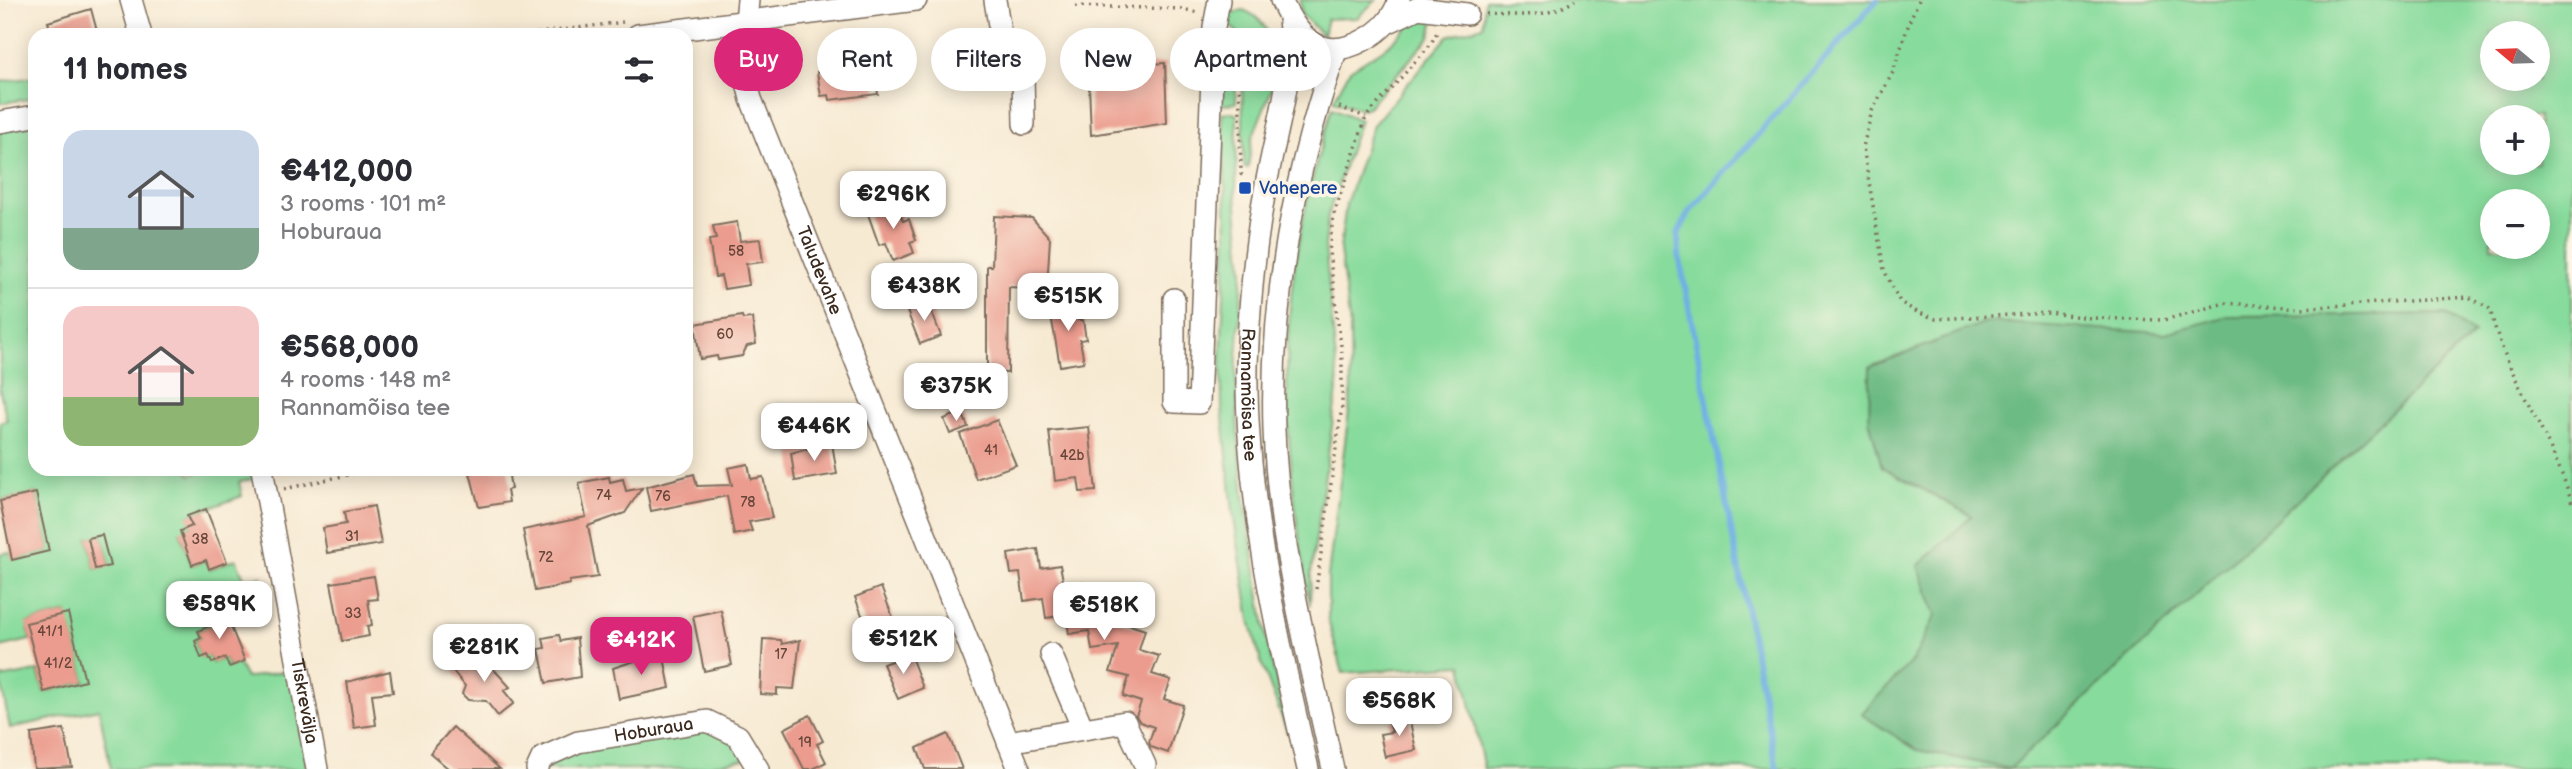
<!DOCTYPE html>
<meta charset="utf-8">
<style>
body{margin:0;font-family:"Balsamiq Sans",sans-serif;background:#f2f2f3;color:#2b2b33;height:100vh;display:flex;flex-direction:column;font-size:26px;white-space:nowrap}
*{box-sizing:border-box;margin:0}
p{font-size:23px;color:#7c7c81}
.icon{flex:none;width:38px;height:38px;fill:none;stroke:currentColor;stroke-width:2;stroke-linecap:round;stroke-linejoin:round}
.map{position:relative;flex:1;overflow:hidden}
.panel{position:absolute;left:28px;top:28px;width:665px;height:448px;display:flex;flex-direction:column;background:#fff;border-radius:21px;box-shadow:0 4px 18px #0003}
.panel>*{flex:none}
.hud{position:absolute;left:714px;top:28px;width:665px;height:63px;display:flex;gap:14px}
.needle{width:46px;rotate:289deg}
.fabs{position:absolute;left:2480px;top:21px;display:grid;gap:14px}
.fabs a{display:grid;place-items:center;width:70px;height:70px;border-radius:50%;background:#fff;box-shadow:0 4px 18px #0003;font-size:35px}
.price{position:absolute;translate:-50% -60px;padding:0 16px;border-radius:14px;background:#fff;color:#222;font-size:23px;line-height:46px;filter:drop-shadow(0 2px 4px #0008)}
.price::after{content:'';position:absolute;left:50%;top:42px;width:21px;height:16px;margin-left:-10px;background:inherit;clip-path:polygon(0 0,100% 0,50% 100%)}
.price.current{background:#db2777;color:#fff}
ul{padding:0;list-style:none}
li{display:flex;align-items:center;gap:21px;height:175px;padding:0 35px}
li+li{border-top:2px solid #e1e1e2}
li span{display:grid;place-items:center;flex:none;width:196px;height:140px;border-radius:21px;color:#555}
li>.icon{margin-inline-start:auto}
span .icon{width:84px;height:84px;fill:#fffc;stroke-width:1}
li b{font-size:30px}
h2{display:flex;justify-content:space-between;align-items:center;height:84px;padding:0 35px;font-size:30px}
.chip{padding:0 24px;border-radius:32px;background:#fff;box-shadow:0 4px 18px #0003;font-size:24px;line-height:63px}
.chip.current{background:#db2777;color:#fff}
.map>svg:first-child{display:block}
.green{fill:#87db9c;stroke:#61825d;stroke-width:2;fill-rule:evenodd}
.forest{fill:#6dbb84;stroke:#547251;stroke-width:2}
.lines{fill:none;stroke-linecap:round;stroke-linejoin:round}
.stream{stroke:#6fb0e3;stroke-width:6}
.building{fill:#eb9c8e}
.minor-casing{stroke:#7d6d5d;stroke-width:24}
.path{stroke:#7d6d5d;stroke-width:3.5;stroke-dasharray:2 5;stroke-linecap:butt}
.minor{stroke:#fff;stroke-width:21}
.transit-dot{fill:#1a4fb4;stroke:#fcf5e5;stroke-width:2.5}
.labels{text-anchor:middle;stroke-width:7;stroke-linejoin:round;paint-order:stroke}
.number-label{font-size:14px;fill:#67463a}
.transit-label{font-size:18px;fill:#164399;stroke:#fcf5e5;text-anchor:start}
.street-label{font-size:18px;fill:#3b2a1e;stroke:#fcf5e5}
</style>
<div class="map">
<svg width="2572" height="769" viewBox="0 0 2572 769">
<rect width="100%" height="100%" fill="#fcf5e5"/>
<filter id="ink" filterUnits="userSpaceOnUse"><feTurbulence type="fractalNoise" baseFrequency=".0143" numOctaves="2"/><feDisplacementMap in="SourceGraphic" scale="14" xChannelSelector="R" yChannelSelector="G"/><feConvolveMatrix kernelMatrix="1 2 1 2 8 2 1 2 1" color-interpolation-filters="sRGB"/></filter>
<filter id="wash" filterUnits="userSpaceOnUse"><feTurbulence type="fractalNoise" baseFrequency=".00686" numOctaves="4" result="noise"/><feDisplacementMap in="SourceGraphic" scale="28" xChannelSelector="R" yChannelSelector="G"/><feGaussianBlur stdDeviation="1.57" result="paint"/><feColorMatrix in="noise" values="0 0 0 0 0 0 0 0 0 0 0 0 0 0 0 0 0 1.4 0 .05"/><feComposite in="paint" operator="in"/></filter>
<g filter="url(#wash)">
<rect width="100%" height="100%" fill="#f7ead3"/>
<g class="green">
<polygon points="1300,0 1376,0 1357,18 1327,19 1323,35 1302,15"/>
<path d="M1485,0h1087v769h-1088l-22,-104 -119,8 -15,-53v-44l23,-181 -1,-68 -10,-77 6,-46 27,-79 75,-89 35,-10zM2492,33h46v46h-46zM2492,117h46v46h-46zM2492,201h46v46h-46z"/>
<path d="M1243,10c27,10 32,36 33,63l-28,-5 -5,-4c0,-20 1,-33 -20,-41l3,-8z"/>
<polygon points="1426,17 1434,19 1430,37 1368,107 1362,109 1333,101 1350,70 1388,46 1411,24"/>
<polygon points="1222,31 1230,34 1235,41 1236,103 1223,105 1220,103"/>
<polygon points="1245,75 1275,81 1252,138 1248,168 1244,167 1242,77"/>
<polygon points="35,77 35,98 0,103 0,82"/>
<path d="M1332,108l28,12 -32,95 -3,31 13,138 -27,189 -1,33c-20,-116 -33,-237 -13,-354 8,-49 21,-97 35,-144z"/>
<polygon points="1231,112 1237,115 1236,196 1243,272 1236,373 1238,435 1244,495 1266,636 1288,734 1261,662 1250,620 1233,512 1222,408 1221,355 1227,236 1222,113"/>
<path d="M35,125v344h152l3,6 16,-6h45l2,10 -14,3 3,14 -54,20 4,10 -12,6 12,33 14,-5 4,9 26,-10 9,21 16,-3 2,10 -56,28 5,10 -14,6 3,7 -6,3 6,16 7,-2 4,8 13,-5 4,9 9,-4 8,15 46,-8 15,99h-196l-12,-60 -89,19 -10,-50 38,-7 6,21 41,-11 -18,-68 -40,10 3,17 -30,7v-93l10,-2 3,7 36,-8 -13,-58 -36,8v-79l7,-2 -7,-29v-261zM102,535l8,30 -15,4 -7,-31z"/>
<path d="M697,729c22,3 36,10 48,30l-57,10h-145l27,-19z"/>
</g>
<polygon class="forest" points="2445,314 2474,334 2010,769 1917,750 1861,714 1913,660 1936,615 1918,566 1972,516 1882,467 1869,420 1870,367 1986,322 2165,333 2228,316"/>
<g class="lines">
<polyline class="stream" points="1777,769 1679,255 1678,234 1689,212 1877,0"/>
</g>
<g id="blocks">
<g class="building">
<polygon points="91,9 98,35 52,35 48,22"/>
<polygon points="873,53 878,94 830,100 829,95 821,96 817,72 837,66 836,58"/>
<polygon points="1149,55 1149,64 1165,63 1167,123 1091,135 1088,59"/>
<polygon points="896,203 903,221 909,219 916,240 910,242 914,253 893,261 886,243 879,245 868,214"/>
<polygon points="994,216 1032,218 1050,238 1047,289 1009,287 1008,373 987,372 987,266 992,266"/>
<polygon points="737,222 740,241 760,239 763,262 746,264 749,285 724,289 721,276 715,277 709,240 716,239 713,226"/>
<polygon points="1072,300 1078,320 1083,320 1086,339 1080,340 1084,362 1060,366 1049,304"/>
<polygon points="928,302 941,336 920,344 907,311"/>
<polygon points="742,316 743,319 752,318 756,344 747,346 742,356 718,360 717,356 700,359 695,324"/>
<polygon points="962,412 968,427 950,434 944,419"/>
<polygon points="997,420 1016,465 976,479 960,434"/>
<polygon points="1089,427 1096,491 1080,492 1078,478 1055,481 1049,431"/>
<polygon points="832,443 837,474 795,481 791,453"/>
<polygon points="748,464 751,479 763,477 772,518 749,522 752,531 734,535 727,496 651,511 646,487 694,474 697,486 732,485 728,468"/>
<polygon points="490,469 508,469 511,489 507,490 509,502 479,507 470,473"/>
<polygon points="609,477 610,482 623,479 626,491 642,488 625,513 588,526 598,577 569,581 570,584 535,591 523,530 586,517 579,483"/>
<polygon points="36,493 49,551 12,560 0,501"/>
<polygon points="374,506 381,544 327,553 323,528 346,524 344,512"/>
<polygon points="206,509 227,562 209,569 206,560 192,565 180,531 192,526 187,516"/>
<polygon points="102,535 110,566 95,569 88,538"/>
<polygon points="1038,549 1041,568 1060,565 1064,585 1082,582 1085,602 1105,599 1108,618 1145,630 1139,650 1159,656 1152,674 1171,680 1164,699 1183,705 1168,753 1151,747 1149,742 1154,727 1140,722 1136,716 1141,702 1123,696 1129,677 1110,672 1118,646 1092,650 1089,631 1069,634 1066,615 1046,618 1043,598 1024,601 1020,573 1011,574 1008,554"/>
<polygon points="374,576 378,599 368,600 372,625 367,626 369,636 342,641 331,583"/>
<polygon points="881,587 895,623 869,633 855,597"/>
<polygon points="223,608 245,661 229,667 225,658 212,663 208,655 201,658 195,641 201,638 198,631 212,625 207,615"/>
<polygon points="721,610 732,665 704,671 693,616"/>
<polygon points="68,613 85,681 44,692 26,623"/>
<polygon points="559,635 561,641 577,638 580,677 546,683 539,649 545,648 543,638"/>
<polygon points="763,639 781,640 782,644 800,640 794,689 777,688 777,695 760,694"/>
<polygon points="477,651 510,687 504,691 514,703 498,716 486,701 468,700 462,694 465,686 453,671"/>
<polygon points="910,654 923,688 898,699 883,664"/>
<polygon points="650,656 651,660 664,657 670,688 619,699 613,668"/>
<polygon points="390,671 393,692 372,694 376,725 354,728 347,682"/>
<polygon points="810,715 823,741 817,744 826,762 813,769 804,769 784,729"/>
<polygon points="1409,717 1416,750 1385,757 1380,734 1392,732 1389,722"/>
<polygon points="453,727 500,769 449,769 430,753"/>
<polygon points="64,729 72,767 34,769 31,734"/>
<polygon points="948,734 962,769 925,769 917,748"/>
</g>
</g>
</g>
<g filter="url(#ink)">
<use href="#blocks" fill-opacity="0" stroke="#7d6d5d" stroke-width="2"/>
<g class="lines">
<defs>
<g id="minor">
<polyline points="131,0 141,35"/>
<path id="s1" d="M748,0l-6,63 9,36 268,670"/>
<polyline points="995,0 1005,63 1023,75 1024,124"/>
<path d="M1281,0c17,38 41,63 83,40 17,-9 29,-21 35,-40"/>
<path id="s2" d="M1289,18c6,57 -13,111 -23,167 -11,58 -17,121 -19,180 -2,136 31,273 61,404"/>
<polyline points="1389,22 1418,8 1467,14"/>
<polyline points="638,35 916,0"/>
<polyline points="0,122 35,116"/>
<polyline points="1174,299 1174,402 1199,403 1214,27 1219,0"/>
<path id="s3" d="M262,469l55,300"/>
<polyline points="1051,654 1083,729"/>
<polyline points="1008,742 1125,722 1145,765"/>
<path id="s4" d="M537,769l5,-11 36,-16 129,-21 31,15 20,33"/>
<path d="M1333,769c-24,-111 -55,-225 -59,-339 -4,-129 20,-257 62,-379"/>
</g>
</defs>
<use href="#minor" class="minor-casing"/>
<g class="path">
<path d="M1919,0l-9,20 -17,52 -21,39 -9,36 21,123 16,32 17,10 19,7 113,-6 42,5 73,2 61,-17 76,5 168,-11 21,12c16,69 62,126 82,194"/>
<polyline points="1075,6 1183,9 1198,13"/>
<path d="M1486,14c31,1 63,5 89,-14"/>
<polyline points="1235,34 1239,61 1241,174 1246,178"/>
<polyline points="524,35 623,22"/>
<polyline points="1239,69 1268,75"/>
<polyline points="1339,107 1366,117"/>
<polyline points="284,489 374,469"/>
<polyline points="1316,589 1342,406 1342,354 1329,252 1333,217 1366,117 1430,45 1439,29"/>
</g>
<use href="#minor" class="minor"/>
</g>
</g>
<rect class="transit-dot" x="1238" y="181" width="14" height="14" rx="3.5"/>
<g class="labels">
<g class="number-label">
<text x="736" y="256">58</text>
<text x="725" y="339">60</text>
<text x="991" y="455">41</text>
<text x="1072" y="460">42b</text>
<text x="604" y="500">74</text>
<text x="663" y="501">76</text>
<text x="748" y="507">78</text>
<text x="352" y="541">31</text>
<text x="200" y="544">38</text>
<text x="546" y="562">72</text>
<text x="353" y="618">33</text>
<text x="50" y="636">41/1</text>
<text x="781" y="659">17</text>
<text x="58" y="668">41/2</text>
<text x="805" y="747">19</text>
</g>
<g class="transit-label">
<text x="1259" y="194">Vahepere</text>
</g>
<g class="street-label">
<text dy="6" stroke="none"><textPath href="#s1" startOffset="285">Taludevahe</textPath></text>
<text dy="6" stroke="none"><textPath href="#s2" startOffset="380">Rannamõisa tee</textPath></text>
<text dy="6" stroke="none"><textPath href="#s3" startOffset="236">Tiskrevälja</textPath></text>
<text dy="6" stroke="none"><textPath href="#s4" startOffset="128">Hoburaua</textPath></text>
</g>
</g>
</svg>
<div class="fabs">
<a><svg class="needle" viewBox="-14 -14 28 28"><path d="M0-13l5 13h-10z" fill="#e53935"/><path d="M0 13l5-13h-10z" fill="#7c7c81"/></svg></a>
<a>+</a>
<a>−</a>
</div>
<b class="price" style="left:893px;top:231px">€296K</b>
<b class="price" style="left:924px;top:323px">€438K</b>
<b class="price" style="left:1068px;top:333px">€515K</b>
<b class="price" style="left:956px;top:423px">€375K</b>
<b class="price" style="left:814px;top:463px">€446K</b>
<b class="price" style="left:219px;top:641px">€589K</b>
<b class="price" style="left:1104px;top:642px">€518K</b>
<b class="price" style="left:903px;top:676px">€512K</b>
<b class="price current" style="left:641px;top:677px">€412K</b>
<b class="price" style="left:484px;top:684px">€281K</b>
<b class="price" style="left:1399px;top:738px">€568K</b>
<div class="hud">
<a class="chip current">Buy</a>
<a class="chip">Rent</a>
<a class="chip">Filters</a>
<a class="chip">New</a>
<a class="chip">Apartment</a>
</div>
<section class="panel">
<h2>11 homes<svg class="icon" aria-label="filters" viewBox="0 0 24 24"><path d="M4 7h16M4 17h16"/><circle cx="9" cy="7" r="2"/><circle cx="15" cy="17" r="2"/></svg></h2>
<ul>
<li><span style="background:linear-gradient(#c9d6e8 70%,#7fa58c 0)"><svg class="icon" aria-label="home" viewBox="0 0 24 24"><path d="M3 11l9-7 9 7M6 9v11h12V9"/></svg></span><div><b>€412,000</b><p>3 rooms · 101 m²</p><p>Hoburaua</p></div></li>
<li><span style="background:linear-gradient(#f6c9c9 65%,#8fb573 0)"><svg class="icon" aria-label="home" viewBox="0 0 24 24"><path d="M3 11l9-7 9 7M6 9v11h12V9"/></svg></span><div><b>€568,000</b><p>4 rooms · 148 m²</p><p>Rannamõisa tee</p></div></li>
</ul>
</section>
</div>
